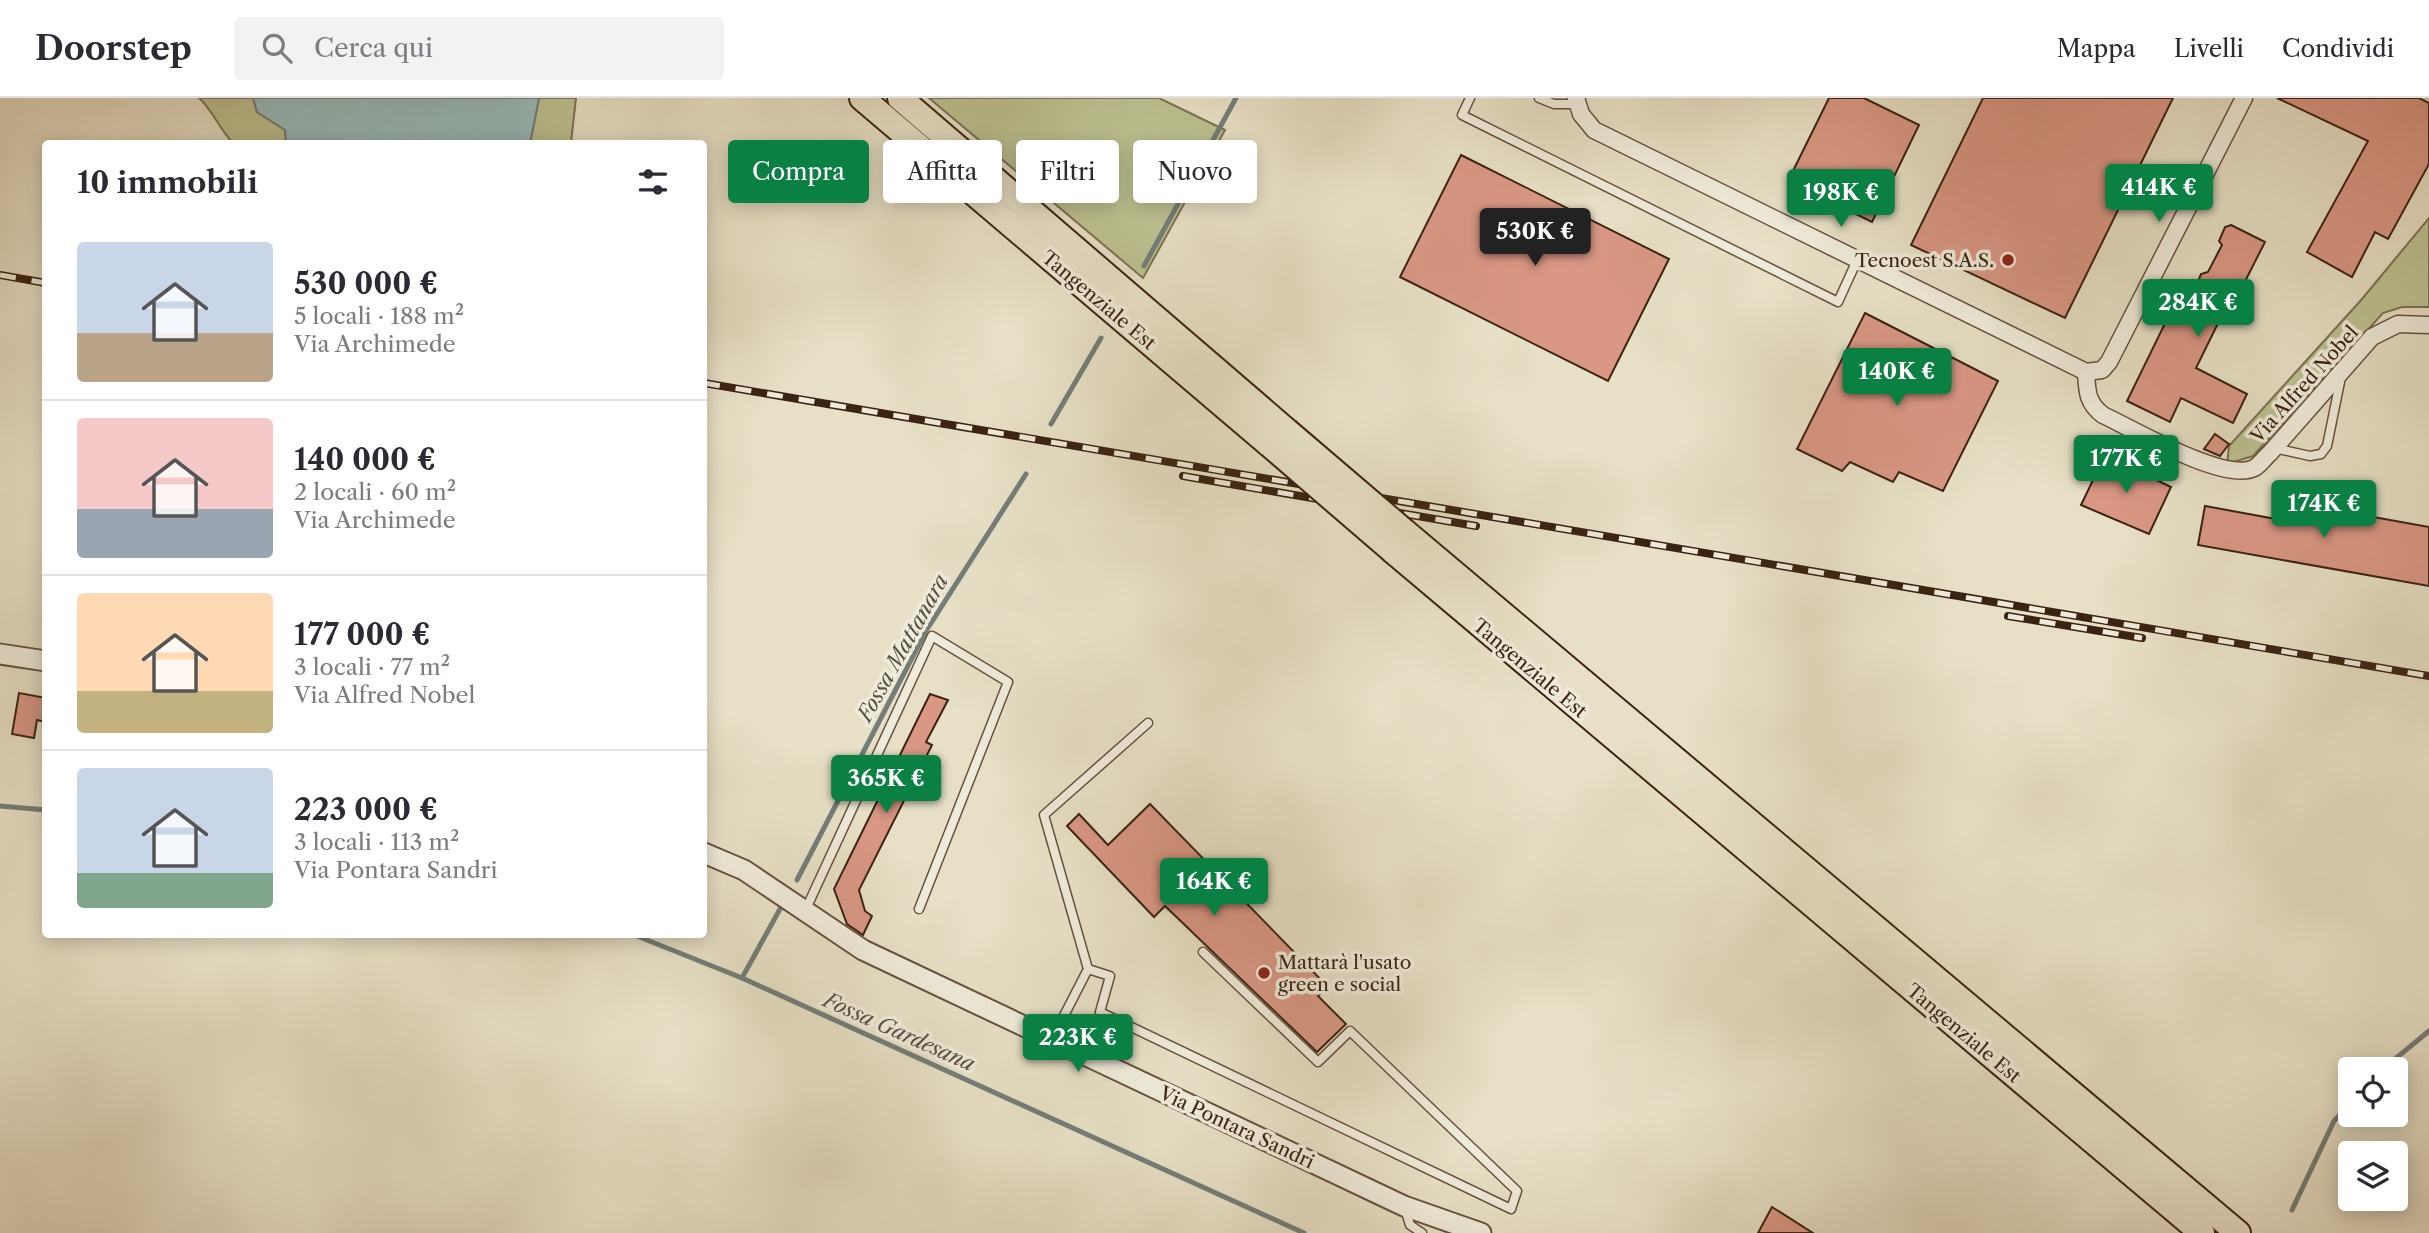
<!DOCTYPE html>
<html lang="it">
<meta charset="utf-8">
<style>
body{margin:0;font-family:"Libre Caslon Text",serif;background:#f2f2f3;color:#2b2b33;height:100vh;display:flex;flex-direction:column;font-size:26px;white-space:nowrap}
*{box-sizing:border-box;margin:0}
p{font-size:23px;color:#7c7c81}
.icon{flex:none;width:38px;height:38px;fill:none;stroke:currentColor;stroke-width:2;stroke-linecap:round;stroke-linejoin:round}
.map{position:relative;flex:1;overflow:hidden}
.side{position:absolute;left:42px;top:42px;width:665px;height:798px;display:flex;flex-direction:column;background:#fff;border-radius:7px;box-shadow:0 4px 18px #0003}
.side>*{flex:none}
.hud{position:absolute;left:728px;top:42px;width:665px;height:63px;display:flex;gap:14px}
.fabs{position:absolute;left:2338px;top:959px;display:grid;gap:14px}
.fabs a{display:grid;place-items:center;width:70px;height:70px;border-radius:7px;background:#fff;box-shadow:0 4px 18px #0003;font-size:35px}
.price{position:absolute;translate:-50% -60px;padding:0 16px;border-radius:7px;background:#0b8043;color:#fff;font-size:23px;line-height:46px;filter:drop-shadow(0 2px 4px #0008)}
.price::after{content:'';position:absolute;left:50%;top:42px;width:21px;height:16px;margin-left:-10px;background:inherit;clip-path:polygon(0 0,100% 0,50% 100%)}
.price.active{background:#222;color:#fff}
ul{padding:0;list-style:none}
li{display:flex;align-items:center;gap:21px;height:175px;padding:0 35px}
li+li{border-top:2px solid #e1e1e2}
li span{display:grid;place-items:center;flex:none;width:196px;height:140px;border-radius:7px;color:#555}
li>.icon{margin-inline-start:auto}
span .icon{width:84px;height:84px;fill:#fffc;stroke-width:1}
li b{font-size:30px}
h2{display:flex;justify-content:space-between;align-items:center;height:84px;padding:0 35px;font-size:30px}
.chip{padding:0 24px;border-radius:7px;background:#fff;box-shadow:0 4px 18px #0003;font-size:24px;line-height:63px}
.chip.active{background:#0b8043;color:#fff}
header{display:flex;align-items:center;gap:42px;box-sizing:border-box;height:98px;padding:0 35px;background:#fff;border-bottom:2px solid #e1e1e2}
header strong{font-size:33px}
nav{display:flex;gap:38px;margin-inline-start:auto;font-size:24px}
.search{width:490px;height:63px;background:#f2f2f3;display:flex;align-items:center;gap:18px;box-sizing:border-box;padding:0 24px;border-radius:7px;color:#7c7c81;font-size:26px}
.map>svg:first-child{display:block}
.green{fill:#bcc191;stroke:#7c7251;stroke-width:2}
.water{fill:#98bbbc;stroke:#737e78;stroke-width:2}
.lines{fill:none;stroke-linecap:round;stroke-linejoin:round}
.stream{stroke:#737e78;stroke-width:5}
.building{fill:#d99784;stroke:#3b2311;stroke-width:2}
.service-casing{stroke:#66523e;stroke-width:11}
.minor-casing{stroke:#66523e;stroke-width:19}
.tertiary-casing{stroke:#66523e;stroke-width:23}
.trunk-casing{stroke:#3b2311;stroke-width:28}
.service{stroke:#efebda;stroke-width:8}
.minor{stroke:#efebda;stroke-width:16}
.tertiary{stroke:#efebda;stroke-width:19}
.trunk{stroke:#e7e0c6;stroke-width:24}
.rail-casing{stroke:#3b2311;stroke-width:8}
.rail{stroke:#efebda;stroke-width:5;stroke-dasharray:16;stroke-linecap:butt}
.trunk-bridge-casing{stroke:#3b2311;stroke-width:28;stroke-linecap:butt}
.trunk-bridge{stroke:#e7e0c6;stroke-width:24}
.poi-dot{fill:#8f2418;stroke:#efebda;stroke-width:2.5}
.labels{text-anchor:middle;stroke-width:7;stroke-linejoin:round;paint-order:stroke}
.poi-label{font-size:19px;fill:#3b2311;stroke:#efebda;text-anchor:end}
.street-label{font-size:19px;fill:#3b2311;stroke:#efebda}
.water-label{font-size:21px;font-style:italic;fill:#575144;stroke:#efebda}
</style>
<header>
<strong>Doorstep</strong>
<div class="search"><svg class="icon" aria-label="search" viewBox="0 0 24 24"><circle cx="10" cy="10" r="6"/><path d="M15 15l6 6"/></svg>Cerca qui</div>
<nav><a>Mappa</a><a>Livelli</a><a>Condividi</a></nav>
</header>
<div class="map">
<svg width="2429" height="1135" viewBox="0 0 2429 1135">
<rect width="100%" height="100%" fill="#e7e0c6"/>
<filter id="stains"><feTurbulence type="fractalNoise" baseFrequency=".00286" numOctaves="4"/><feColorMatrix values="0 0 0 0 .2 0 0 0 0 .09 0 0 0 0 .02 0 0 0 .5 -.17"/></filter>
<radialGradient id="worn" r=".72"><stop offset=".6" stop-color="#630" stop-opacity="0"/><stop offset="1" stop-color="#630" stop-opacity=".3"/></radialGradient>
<g class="green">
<path d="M199,0h54l4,14 28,18 1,13h-53c-13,-13 -21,-34 -34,-45z"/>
<polygon points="539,0 576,0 571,45 530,46"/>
<polygon points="929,0 1159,0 1225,32 1143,180"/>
<polygon points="2429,120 2429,209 2402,209 2383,215 2253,358 2227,366 2229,348 2362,201"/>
</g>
<polygon class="water" points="253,0 539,0 530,45 286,46 285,32 257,14"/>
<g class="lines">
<g class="stream">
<polyline points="1144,168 1236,0"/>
<polyline points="1051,326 1101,240"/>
<polyline points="0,708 46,712"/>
<polyline points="797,782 926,533 1026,376"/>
<polyline points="632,836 742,880 1304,1135"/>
<polyline points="742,880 780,811"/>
<polyline points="2383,971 2429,933"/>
<polyline points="2292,1112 2334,1023 2350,1006"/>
</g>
</g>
<g class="building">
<polygon points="1829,0 1864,0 1919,27 1872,124 1788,83"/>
<polygon points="1983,0 2173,0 2065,220 1911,147"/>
<polygon points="2277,0 2419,0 2429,5 2429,66 2388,141 2375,134 2352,179 2307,154 2368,43"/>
<polygon points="1461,57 1669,161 1608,283 1400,179"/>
<polygon points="2231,127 2265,144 2231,211 2226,209 2196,270 2247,296 2233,325 2181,300 2170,324 2127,303 2172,211 2202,226 2196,188 2201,176 2208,174 2222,147 2219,143 2225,129"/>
<polygon points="1865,215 1998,283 1943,393 1899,374 1893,384 1850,364 1842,373 1797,351"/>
<polygon points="2215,336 2229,346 2220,358 2204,351"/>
<polygon points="2105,357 2171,389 2149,436 2081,407"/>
<polygon points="2279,402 2429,429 2429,488 2198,447 2205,408 2276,421"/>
<polygon points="19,595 46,600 46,624 37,622 34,640 12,636"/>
<polygon points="930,596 948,602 926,644 932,647 859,792 865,813 872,818 863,837 847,826 834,791"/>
<polygon points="1150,706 1328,889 1318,898 1346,926 1317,954 1165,808 1154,819 1067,728 1079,716 1108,747"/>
<polygon points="1772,1109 1813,1135 1758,1135"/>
</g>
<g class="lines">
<defs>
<g id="service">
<polyline points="1470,0 1462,17 1838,204 1858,160"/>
<polyline points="1539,0 1554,6 1577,6"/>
<polyline points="2274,350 2310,358 2321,356 2327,348 2341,279"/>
<polyline points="805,813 932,538 1008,584 919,811"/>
<polyline points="1088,871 1110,878 1100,914 1511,1111 1517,1093 1350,933 1318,964 1203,854"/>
<polyline points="1052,941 1088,871 1044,717 1148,625"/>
<polyline points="1405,1111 1410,1127 1422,1135"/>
</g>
<g id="minor">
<polyline points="1576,0 1581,16 1594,32 2086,274 2102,272 2109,264 2244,0"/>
<path d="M2086,274c1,19 1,31 17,43 30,14 122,68 151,53 6,-3 11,-11 16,-15l102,-116 26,-13 31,1"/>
</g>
<g id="tertiary">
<polyline points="0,556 46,563"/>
<polyline points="704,755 744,772 863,852 1404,1108 1481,1135"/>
</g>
<g id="trunk">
<polyline points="862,0 1270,347"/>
<polyline points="900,0 1287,333"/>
<polyline points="1404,433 2238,1135"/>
<polyline points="1393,453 2202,1135"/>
</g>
</defs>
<use href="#service" class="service-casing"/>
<use href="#minor" class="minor-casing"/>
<use href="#tertiary" class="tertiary-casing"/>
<use href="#trunk" class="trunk-casing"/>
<use href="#service" class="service"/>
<use href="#minor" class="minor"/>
<use href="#tertiary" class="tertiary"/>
<use href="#trunk" class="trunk"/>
<defs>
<g id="rail">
<polyline points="0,177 46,185"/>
<polyline points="704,285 2429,578"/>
<polyline points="1183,378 1476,428"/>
<polyline points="2008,518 2142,540"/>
</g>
</defs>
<use href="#rail" class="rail-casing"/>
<use href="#rail" class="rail"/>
<defs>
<g id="trunk-bridge">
<polyline points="1287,333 1404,433"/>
<polyline points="1270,347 1393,453"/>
</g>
</defs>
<use href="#trunk-bridge" class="trunk-bridge-casing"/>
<use href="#trunk-bridge" class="trunk-bridge"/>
</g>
<g class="poi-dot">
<circle cx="2008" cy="162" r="7"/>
<circle cx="1264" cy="875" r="7"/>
</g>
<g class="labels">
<g class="poi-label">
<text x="1994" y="169">Tecnoest S.A.S.</text>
<text x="1278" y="871" text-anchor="start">Mattarà l'usato<tspan x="1278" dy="22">green e social</tspan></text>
</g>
<g class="street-label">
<text transform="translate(1099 202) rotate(40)" y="7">Tangenziale Est</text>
<text transform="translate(2304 286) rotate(-48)" y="7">Via Alfred Nobel</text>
<text transform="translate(1530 570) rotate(40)" y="7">Tangenziale Est</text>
<text transform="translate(1964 935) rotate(40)" y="7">Tangenziale Est</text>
<text transform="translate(1237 1029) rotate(25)" y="7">Via Pontara Sandri</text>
</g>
<g class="water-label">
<text transform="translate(903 550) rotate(-61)" y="7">Fossa Mattanara</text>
<text transform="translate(899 934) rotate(24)" y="7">Fossa Gardesana</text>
</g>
</g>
<rect width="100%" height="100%" filter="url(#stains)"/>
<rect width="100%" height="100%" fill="url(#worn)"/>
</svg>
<div class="fabs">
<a><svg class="icon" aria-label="locate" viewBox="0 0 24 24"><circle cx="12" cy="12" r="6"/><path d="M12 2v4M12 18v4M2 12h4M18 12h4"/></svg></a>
<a><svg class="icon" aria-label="layers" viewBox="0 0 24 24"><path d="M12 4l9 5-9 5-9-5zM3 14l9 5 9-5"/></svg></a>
</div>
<b class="price" style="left:2159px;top:126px">414K €</b>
<b class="price" style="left:1841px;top:131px">198K €</b>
<b class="price active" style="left:1535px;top:170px">530K €</b>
<b class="price" style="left:2198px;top:241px">284K €</b>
<b class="price" style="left:1897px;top:310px">140K €</b>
<b class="price" style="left:2126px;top:397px">177K €</b>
<b class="price" style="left:2324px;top:442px">174K €</b>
<b class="price" style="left:886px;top:717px">365K €</b>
<b class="price" style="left:1214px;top:820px">164K €</b>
<b class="price" style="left:1078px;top:976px">223K €</b>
<div class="hud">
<a class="chip active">Compra</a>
<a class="chip">Affitta</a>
<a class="chip">Filtri</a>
<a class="chip">Nuovo</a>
</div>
<section class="side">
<h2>10 immobili<svg class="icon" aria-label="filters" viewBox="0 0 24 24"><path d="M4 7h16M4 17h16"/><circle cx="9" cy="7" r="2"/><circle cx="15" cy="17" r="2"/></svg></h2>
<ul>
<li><span style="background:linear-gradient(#c9d6e8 65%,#b9a48a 0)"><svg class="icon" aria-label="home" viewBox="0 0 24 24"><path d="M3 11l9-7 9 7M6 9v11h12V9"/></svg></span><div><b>530 000 €</b><p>5 locali · 188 m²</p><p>Via Archimede</p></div></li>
<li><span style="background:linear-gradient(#f6c9c9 65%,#9aa5b1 0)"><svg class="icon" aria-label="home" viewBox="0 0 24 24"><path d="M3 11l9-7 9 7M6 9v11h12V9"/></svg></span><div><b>140 000 €</b><p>2 locali · 60 m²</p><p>Via Archimede</p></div></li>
<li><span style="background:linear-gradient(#ffd9b3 70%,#c2b280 0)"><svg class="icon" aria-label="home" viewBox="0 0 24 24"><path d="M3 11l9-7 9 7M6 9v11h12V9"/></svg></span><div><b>177 000 €</b><p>3 locali · 77 m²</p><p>Via Alfred Nobel</p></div></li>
<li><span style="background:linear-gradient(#c9d6e8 75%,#7fa58c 0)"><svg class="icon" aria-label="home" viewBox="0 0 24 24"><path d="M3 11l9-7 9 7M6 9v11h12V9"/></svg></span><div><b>223 000 €</b><p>3 locali · 113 m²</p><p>Via Pontara Sandri</p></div></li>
</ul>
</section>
</div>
